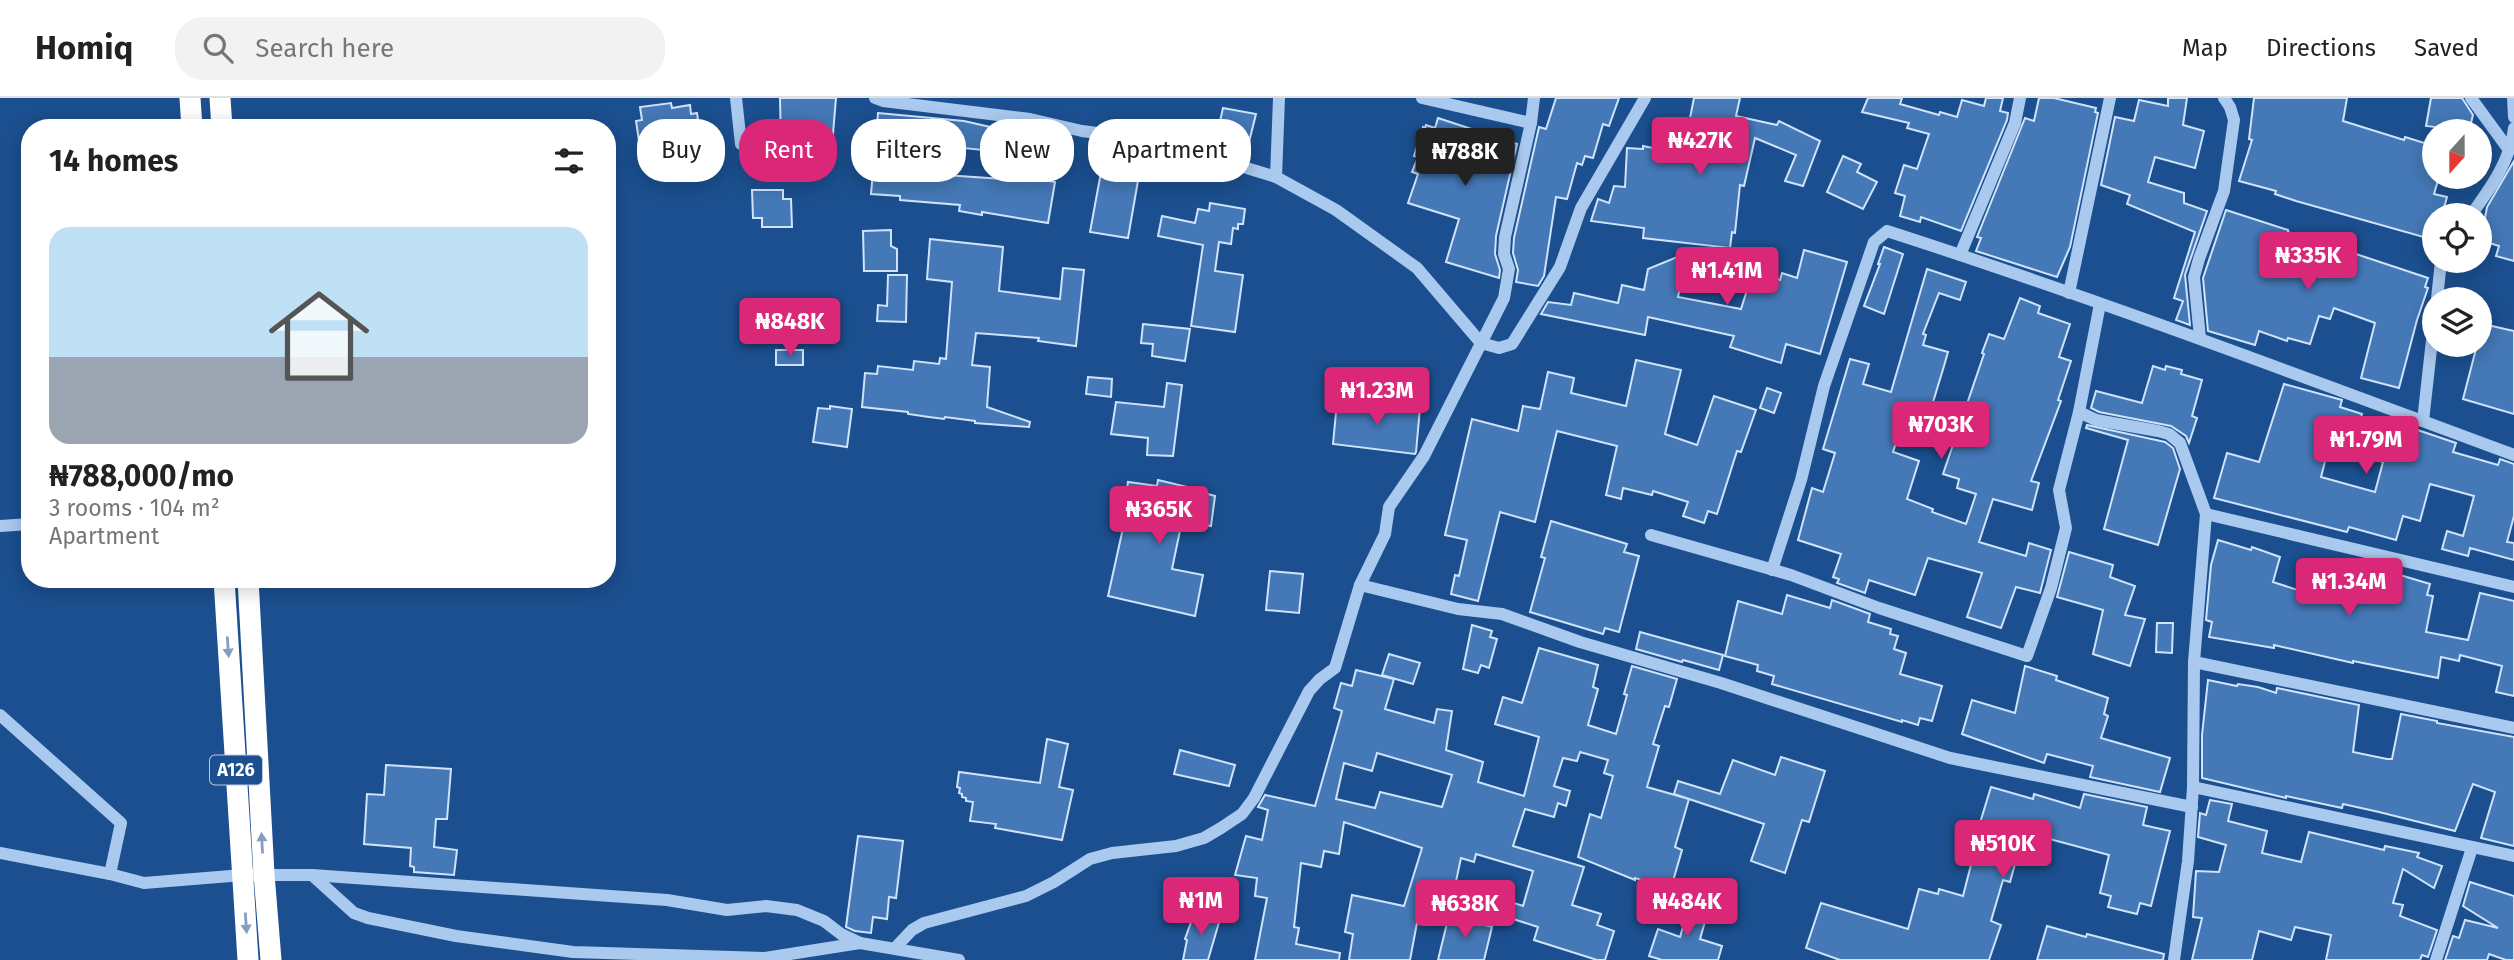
<!DOCTYPE html>
<meta charset="utf-8">
<style>
body{margin:0;font-family:"Fira Sans",sans-serif;background:#f2f2f2;color:#222;height:100vh;display:flex;flex-direction:column;font-size:26px;white-space:nowrap}
*{box-sizing:border-box;margin:0}
p{font-size:23px;color:#767676}
.icon{flex:none;width:38px;height:38px;fill:none;stroke:currentColor;stroke-width:2;stroke-linecap:round;stroke-linejoin:round}
.map{position:relative;flex:1;overflow:hidden}
.panel{position:absolute;left:21px;top:21px;width:595px;height:469px;display:flex;flex-direction:column;background:#fff;border-radius:28px;box-shadow:0 4px 18px #0003}
.panel>*{flex:none}
.banner{position:absolute;left:637px;top:21px;width:665px;height:63px;display:flex;gap:14px}
.needle{width:46px;rotate:201deg}
.fabs{position:absolute;left:2422px;top:21px;display:grid;gap:14px}
.fabs a{display:grid;place-items:center;width:70px;height:70px;border-radius:50%;background:#fff;box-shadow:0 4px 18px #0003;font-size:35px}
.price{position:absolute;translate:-50% -60px;padding:0 16px;border-radius:7px;background:#db2777;color:#fff;font-size:23px;line-height:46px;filter:drop-shadow(0 2px 4px #0008)}
.price::after{content:'';position:absolute;left:50%;top:42px;width:21px;height:16px;margin-left:-10px;background:inherit;clip-path:polygon(0 0,100% 0,50% 100%)}
.price.on{background:#222;color:#fff}
ul{padding:0;list-style:none}
li{display:grid;align-content:center;gap:14px;height:371px;padding:0 28px}
li+li{border-top:2px solid #e0e0e0}
li span{display:grid;place-items:center;height:217px;border-radius:21px;color:#555}
li>.icon{margin-inline-start:auto}
span .icon{width:126px;height:126px;fill:#fffc;stroke-width:1}
li b{font-size:30px}
h2{display:flex;justify-content:space-between;align-items:center;height:84px;padding:0 28px;font-size:30px}
.tag{padding:0 24px;border-radius:28px;background:#fff;box-shadow:0 4px 18px #0003;font-size:24px;line-height:63px}
.tag.on{background:#db2777;color:#fff}
header{display:flex;align-items:center;gap:42px;box-sizing:border-box;height:98px;padding:0 35px;background:#fff;border-bottom:2px solid #e0e0e0}
header strong{font-size:33px}
nav{display:flex;gap:38px;margin-inline-start:auto;font-size:24px}
.search{width:490px;height:63px;background:#f2f2f2;display:flex;align-items:center;gap:18px;box-sizing:border-box;padding:0 24px;border-radius:28px;color:#767676;font-size:26px}
.map>svg:first-child{display:block}
.building{fill:#4478b7;stroke:#cfe3fa;stroke-width:2;fill-rule:evenodd}
.lines{fill:none;stroke-linecap:round;stroke-linejoin:round}
.minor{stroke:#a9c9ee;stroke-width:12}
.highway{stroke:#fff;stroke-width:21}
.oneway{fill:#829ec1}
.labels{text-anchor:middle;stroke-width:5;stroke-linejoin:round;paint-order:stroke}
.shield{fill:#1b4f8f;stroke:#bbcadd;stroke-width:2}
.shield-label{font-size:18px;font-weight:bold;fill:#fff}
</style>
<header>
<strong>Homiq</strong>
<div class="search"><svg class="icon" aria-label="search" viewBox="0 0 24 24"><circle cx="10" cy="10" r="6"/><path d="M15 15l6 6"/></svg>Search here</div>
<nav><a>Map</a><a>Directions</a><a>Saved</a></nav>
</header>
<div class="map">
<svg width="2514" height="862" viewBox="0 0 2514 862">
<rect width="100%" height="100%" fill="#1b4f8f"/>
<g class="building">
<polygon points="780,0 836,0 832,48 781,48"/>
<polygon points="1556,0 1619,0 1609,28 1603,26 1593,60 1585,58 1582,67 1577,65 1567,101 1556,99 1544,178 1538,188 1516,184 1518,172 1513,155 1514,140 1539,29 1546,31"/>
<polygon points="1694,0 1740,0 1736,18 1777,27 1779,23 1820,43 1803,88 1785,83 1796,57 1755,40 1744,88 1740,87 1735,135 1732,134 1730,150 1643,140 1644,130 1591,123 1598,101 1609,105 1614,88 1625,89 1627,50 1643,51 1643,48 1688,57 1693,29 1691,29 1693,21 1690,20"/>
<polygon points="1868,0 1902,0 1900,6 1939,17 1940,14 1957,19 1962,2 1984,8 1986,0 2003,0 2000,13 2008,15 2007,22 1961,133 1921,119 1920,124 1900,118 1905,98 1895,95 1904,67 1917,71 1929,36 1907,30 1909,25 1862,14"/>
<polygon points="2039,0 2054,0 2096,10 2095,14 2098,15 2070,149 2057,179 1976,153 1981,140 1977,139 2025,20 2034,23"/>
<polygon points="2168,0 2187,0 2183,27 2204,33 2195,70 2155,59 2148,84 2184,95 2184,105 2207,113 2185,177 2190,227 2176,222 2183,203 2174,200 2195,134 2127,106 2130,97 2101,87 2115,19 2134,23 2139,2 2168,8"/>
<polygon points="2254,0 2347,0 2343,23 2404,42 2405,39 2434,48 2434,79 2439,79 2434,96 2447,99 2442,117 2434,117 2434,142 2296,103 2275,96 2276,93 2239,83 2252,42 2249,41"/>
<polygon points="2431,0 2462,0 2473,17 2469,33 2426,28"/>
<polygon points="671,5 672,10 690,7 691,16 697,15 700,35 639,43 636,23 642,22 640,9"/>
<polygon points="1223,10 1256,16 1248,48 1216,41"/>
<polygon points="878,15 964,23 1017,35 1013,55 903,44 901,74 1018,82 1018,78 1055,84 1048,125 982,114 982,117 959,113 960,107 900,102 900,98 871,96"/>
<polygon points="1438,20 1517,46 1496,138 1495,156 1500,172 1499,180 1446,164 1459,121 1408,105 1418,76 1412,74 1418,59 1414,58 1423,29 1425,30 1426,27 1435,30"/>
<polygon points="1106,47 1143,54 1128,140 1090,134"/>
<polygon points="1843,58 1861,66 1857,74 1877,84 1863,111 1827,94"/>
<polygon points="2514,63 2514,163 2496,158 2499,148 2480,142 2480,120 2485,120 2487,109"/>
<polygon points="752,92 783,92 783,101 791,101 792,129 762,129 762,120 753,120"/>
<polygon points="1210,105 1245,111 1243,126 1238,126 1238,131 1233,130 1231,146 1219,144 1215,173 1243,177 1235,234 1191,228 1203,147 1158,138 1162,118 1195,125 1198,111 1209,113"/>
<polygon points="2226,112 2288,132 2288,134 2354,159 2356,156 2428,180 2425,189 2428,190 2417,222 2399,290 2361,280 2375,225 2334,210 2330,221 2319,218 2310,246 2288,240 2287,243 2259,233 2255,247 2208,233 2203,180"/>
<polygon points="891,132 891,148 897,151 897,173 864,173 863,133"/>
<polygon points="930,141 1003,149 999,193 1060,201 1063,170 1084,172 1076,248 1038,243 1039,240 976,235 972,267 990,269 987,309 1030,324 1029,329 975,325 975,323 945,319 944,321 929,319 908,316 908,314 862,309 865,275 877,276 878,268 913,272 914,263 939,266 940,260 946,261 952,184 927,181"/>
<polygon points="1884,149 1903,156 1884,216 1864,208 1880,166 1878,166"/>
<polygon points="1804,152 1847,164 1820,256 1786,246 1781,265 1730,249 1734,238 1648,219 1645,237 1541,216 1548,204 1571,207 1574,195 1618,205 1622,187 1644,192 1648,171 1687,155 1678,199 1741,211 1753,173 1780,182 1782,175 1797,180"/>
<polygon points="1927,171 1966,184 1960,202 1939,195 1923,236 1926,237 1923,247 1948,254 1944,268 1930,314 1908,308 1893,354 1919,363 1907,401 1933,411 1932,414 1966,426 1976,396 1957,390 1959,381 1943,376 1984,256 1982,255 1989,236 2004,241 2020,200 2040,208 2038,215 2070,226 2059,259 2071,263 2058,302 2061,303 2031,383 2039,385 2032,412 1993,401 1979,444 2026,458 2029,445 2051,452 2040,495 2016,489 2001,530 1967,519 1982,475 1928,460 1915,497 1869,482 1865,495 1837,485 1839,481 1833,479 1841,456 1798,442 1812,390 1823,394 1835,355 1823,351 1850,261 1869,266 1863,286 1891,294"/>
<polygon points="888,177 907,177 906,224 877,223 878,207 887,208"/>
<polygon points="1143,226 1190,231 1185,263 1152,258 1153,246 1141,245"/>
<polygon points="2483,226 2514,233 2514,316 2463,301 2477,247 2480,247"/>
<rect x="776" y="252" width="27" height="15"/>
<polygon points="1636,262 1681,272 1665,336 1697,347 1714,298 1756,312 1741,354 1737,353 1717,416 1708,413 1704,425 1683,418 1688,404 1653,393 1652,397 1623,390 1621,401 1606,397 1617,348 1557,333 1535,424 1500,414 1478,503 1451,496 1455,477 1459,478 1467,442 1445,437 1472,321 1518,333 1523,308 1540,311 1548,274 1574,280 1571,295 1626,308"/>
<polygon points="2153,268 2165,272 2166,268 2182,272 2181,276 2202,282 2192,318 2197,320 2189,345 2186,338 2171,328 2099,314 2091,310 2096,293 2142,305"/>
<polygon points="1088,279 1112,281 1111,299 1086,296"/>
<polygon points="1167,285 1182,287 1173,358 1147,357 1148,340 1111,336 1116,304 1164,309"/>
<path d="M2284,286l58,16 -2,7 22,7 -3,11 32,9 3,-12 62,21 -3,9 45,13 2,-6 14,5v52l-7,26 7,1v17l-44,-12 -2,8 -26,-7 5,-18 16,5 11,-40 -44,-12 -10,37 -17,-5 -7,24 -47,-13 -2,5 -133,-34 13,-45 32,9zM2329,348l54,16 -8,30 -54,-15z"/>
<polygon points="1767,290 1781,295 1774,315 1760,310"/>
<polygon points="1337,304 1383,309 1383,306 1420,310 1416,354 1415,356 1333,346"/>
<polygon points="830,308 852,311 847,349 813,344 818,310 830,311"/>
<polygon points="2087,327 2156,342 2165,344 2173,350 2180,371 2158,447 2104,431 2128,342 2086,330"/>
<polygon points="1158,382 1204,393 1204,395 1215,398 1211,428 1182,423 1172,471 1203,477 1195,518 1108,498 1125,421 1123,420 1128,384 1157,388"/>
<polygon points="1551,423 1627,446 1624,454 1639,458 1619,534 1605,530 1603,536 1530,514 1545,460 1541,459"/>
<polygon points="2218,442 2251,452 2252,449 2280,459 2273,484 2307,495 2317,466 2367,485 2395,492 2400,477 2430,486 2427,497 2433,498 2426,534 2468,542 2480,495 2514,503 2514,598 2496,594 2502,568 2460,557 2459,563 2441,559 2438,580 2353,563 2353,565 2274,547 2274,550 2209,539 2212,524 2206,522 2211,467"/>
<polygon points="2069,454 2113,467 2110,479 2135,488 2125,517 2145,521 2130,568 2093,556 2103,512 2057,499"/>
<polygon points="1270,473 1303,476 1299,515 1266,512"/>
<polygon points="1787,497 1830,510 1832,502 1870,516 1868,524 1891,531 1890,536 1898,538 1894,551 1906,555 1900,576 1942,588 1932,623 1920,620 1918,627 1902,622 1902,624 1772,586 1774,578 1757,573 1758,567 1725,558 1738,503 1782,516"/>
<polygon points="2157,525 2173,525 2172,555 2156,554"/>
<polygon points="1472,527 1492,533 1490,539 1497,541 1489,570 1481,567 1478,575 1463,571"/>
<polygon points="1640,534 1723,557 1719,572 1683,562 1682,564 1636,551"/>
<path d="M1539,550l59,17 -5,22 5,2 -10,36 28,9 11,-39 -3,-1 8,-28 45,13 -8,28 -4,-1 -12,38 6,2 -12,41 42,12 -14,48 7,3 -11,38 -36,-10v2l-57,-23 12,-43 11,4 12,-42 -9,-3 4,-13 -28,-8 -3,9 -14,-3 -9,28 16,5 -4,15 -8,-3 -4,14 -29,-8 -12,37 71,21 -12,38 29,9 -4,11 17,6 -9,29h-8l-63,-20 4,-13 -47,-15 5,-15 27,9 10,-35 -57,-17 -2,8 -13,-4 -9,42 -29,-9 -13,69h-61l4,-26 -8,-2 7,-37 52,11 18,-58 -78,-26 -5,32 -15,-3 -3,16 -20,-4 -7,64 5,1 -3,16 44,9 -1,7h-84l12,-62 -12,-2 2,-18 -22,-3 11,-39 16,4 6,-30 -10,-3 7,-12 50,11 27,-95 -8,-3 7,-25 11,3 4,-16 38,9 -9,30 49,14 3,-14 15,2 -6,39 37,12 -5,20 46,14 15,-59 -44,-13 8,-27 19,6zM1377,655l75,22 -10,32 -62,-15 -5,16 -39,-9 8,-36 28,8z"/>
<polygon points="1389,556 1420,565 1413,586 1382,577"/>
<polygon points="2025,568 2057,578 2056,582 2108,600 2104,616 2108,618 2101,640 2170,660 2160,694 2090,679 2093,668 2047,656 2044,665 1962,636 1972,602 2015,615"/>
<polygon points="2208,582 2237,588 2238,586 2258,589 2276,595 2277,590 2359,607 2353,654 2387,661 2392,661 2401,616 2437,623 2437,625 2514,639 2514,748 2481,740 2495,694 2473,686 2455,733 2379,714 2343,706 2342,710 2286,698 2286,700 2202,680 2202,637"/>
<polygon points="1047,641 1068,646 1059,689 1073,692 1062,742 995,730 996,726 970,723 973,704 966,703 966,700 962,699 962,696 959,695 960,690 957,689 959,674 1040,685"/>
<polygon points="1180,652 1235,667 1229,688 1174,676"/>
<polygon points="1781,659 1825,673 1809,724 1802,722 1785,775 1751,763 1764,726 1674,696 1678,683 1720,696 1733,662 1775,677"/>
<polygon points="386,667 451,671 447,721 436,721 434,749 457,752 454,777 414,774 414,769 410,768 411,750 364,746 367,696 384,697"/>
<polygon points="1991,689 2033,701 2034,696 2080,710 2084,696 2147,709 2143,727 2170,733 2151,808 2140,805 2137,816 2108,809 2111,798 2100,795 2109,757 2024,734 2010,784 2003,782 1991,823 2001,827 1989,862 1840,862 1806,850 1821,805 1908,831 1919,791 1938,796 1939,791 1963,798 1975,751 1972,751"/>
<polygon points="2210,702 2232,706 2228,723 2267,733 2262,755 2301,764 2309,734 2384,752 2385,748 2419,755 2417,759 2442,768 2434,790 2403,771 2393,805 2403,807 2400,818 2437,832 2428,859 2422,857 2420,862 2326,862 2331,837 2295,829 2291,842 2259,833 2252,862 2192,862 2202,820 2193,819 2196,773 2219,774 2226,747 2198,739 2200,715 2206,717"/>
<polygon points="858,738 903,743 896,800 889,799 887,821 873,819 871,835 855,833 846,829"/>
<polygon points="2470,784 2514,798 2514,862 2506,862 2489,856 2487,862 2445,862 2453,838 2459,840 2465,822 2498,830 2463,808"/>
<polygon points="1692,798 1711,803 1700,841 1722,848 1718,862 1662,862 1649,858 1658,831 1680,839"/>
<polygon points="1195,813 1220,821 1208,862 1183,862 1187,842 1185,841"/>
<polygon points="1449,817 1492,829 1484,862 1438,862"/>
<polygon points="2047,828 2086,839 2087,836 2164,856 2163,862 2037,862"/>
</g>
<g class="lines">
<g class="minor">
<polyline points="736,0 741,46"/>
<polyline points="875,0 883,3 1030,21 1082,33 1135,40 1178,49 1276,79 1336,112 1417,170 1481,245 1499,250 1512,246 1560,169 1581,110 1645,0"/>
<polyline points="1422,0 1531,25"/>
<polyline points="2471,0 2509,52"/>
<polyline points="2513,0 2514,19"/>
<polyline points="1276,79 1279,0"/>
<path d="M2471,117c18,-25 40,-55 43,-87"/>
<polyline points="1960,157 2015,25 2020,0"/>
<polyline points="2069,195 2110,0"/>
<polyline points="2437,201 2441,163"/>
<polyline points="2200,240 2194,179 2199,161 2224,93 2234,22 2230,9 2224,0"/>
<polyline points="607,280 608,282"/>
<polyline points="2079,314 2096,322 2158,333 2169,336 2180,345 2206,416 2194,564 2193,689 2188,763 2174,862"/>
<polyline points="2423,323 2434,224"/>
<polyline points="2206,416 2514,489"/>
<polyline points="0,428 30,426"/>
<polyline points="1651,437 1791,477 1879,510 2027,558 2051,490 2066,430 2059,392 2079,314 2100,206"/>
<path d="M1772,472l29,-90 23,-94 50,-144 13,-11c211,68 419,147 627,224"/>
<polyline points="1360,487 1385,436 1389,409 1424,358 1504,200 1509,171 1504,156 1505,139 1531,25 1534,0"/>
<polyline points="2194,564 2514,630"/>
<polyline points="0,617 121,725 110,776"/>
<polyline points="2193,689 2514,758"/>
<polyline points="0,755 110,776 144,785 243,777 312,777 667,802 727,812 766,808 797,812 824,823 841,836 860,845 959,862"/>
<polyline points="312,777 354,815 368,820 456,838 573,854 765,860 860,845"/>
<polyline points="895,850 912,832 924,825 1026,798 1054,784 1090,761 1112,755 1176,748 1204,740 1221,730 1242,716 1254,700 1309,593 1320,581 1335,570 1360,487 1458,511 1502,516 1580,544 1721,585 1950,660 2192,709"/>
<polyline points="2436,862 2472,750"/>
</g>
<g class="highway">
<polyline points="190,0 192,30"/>
<polyline points="220,0 222,30"/>
<polyline points="224,481 248,862"/>
<polyline points="248,481 264,776 271,862"/>
</g>
</g>
<defs><path id="oneway-solid" d="M-6-.8H1V-3.2L6.5 0L1 3.2V.8H-6Z" transform="scale(1.75)"/></defs>
<g class="oneway">
<use href="#oneway-solid" transform="translate(228 549) rotate(86)"/>
<use href="#oneway-solid" transform="translate(262 745) rotate(-93)"/>
<use href="#oneway-solid" transform="translate(246 825) rotate(86)"/>
</g>
<g class="labels">
<rect class="shield" x="210" y="657.5" width="52" height="29" rx="5"/>
<g class="shield-label">
<text x="236" y="678">A126</text>
</g>
</g>
</svg>
<div class="fabs">
<a><svg class="needle" viewBox="-14 -14 28 28"><path d="M0-13l5 13h-10z" fill="#e53935"/><path d="M0 13l5-13h-10z" fill="#767676"/></svg></a>
<a><svg class="icon" aria-label="locate" viewBox="0 0 24 24"><circle cx="12" cy="12" r="6"/><path d="M12 2v4M12 18v4M2 12h4M18 12h4"/></svg></a>
<a><svg class="icon" aria-label="layers" viewBox="0 0 24 24"><path d="M12 4l9 5-9 5-9-5zM3 14l9 5 9-5"/></svg></a>
</div>
<b class="price" style="left:1700px;top:79px">₦427K</b>
<b class="price on" style="left:1465px;top:90px">₦788K</b>
<b class="price" style="left:2308px;top:194px">₦335K</b>
<b class="price" style="left:1727px;top:209px">₦1.41M</b>
<b class="price" style="left:790px;top:260px">₦848K</b>
<b class="price" style="left:1377px;top:329px">₦1.23M</b>
<b class="price" style="left:1941px;top:363px">₦703K</b>
<b class="price" style="left:2366px;top:378px">₦1.79M</b>
<b class="price" style="left:1159px;top:448px">₦365K</b>
<b class="price" style="left:2349px;top:520px">₦1.34M</b>
<b class="price" style="left:2003px;top:782px">₦510K</b>
<b class="price" style="left:1201px;top:839px">₦1M</b>
<b class="price" style="left:1687px;top:840px">₦484K</b>
<b class="price" style="left:1465px;top:842px">₦638K</b>
<div class="banner">
<a class="tag">Buy</a>
<a class="tag on">Rent</a>
<a class="tag">Filters</a>
<a class="tag">New</a>
<a class="tag">Apartment</a>
</div>
<section class="panel">
<h2>14 homes<svg class="icon" aria-label="filters" viewBox="0 0 24 24"><path d="M4 7h16M4 17h16"/><circle cx="9" cy="7" r="2"/><circle cx="15" cy="17" r="2"/></svg></h2>
<ul>
<li><span style="background:linear-gradient(#bfe0f5 60%,#9aa5b1 0)"><svg class="icon" aria-label="home" viewBox="0 0 24 24"><path d="M3 11l9-7 9 7M6 9v11h12V9"/></svg></span><div><b>₦788,000/mo</b><p>3 rooms · 104 m²</p><p>Apartment</p></div></li>
</ul>
</section>
</div>
